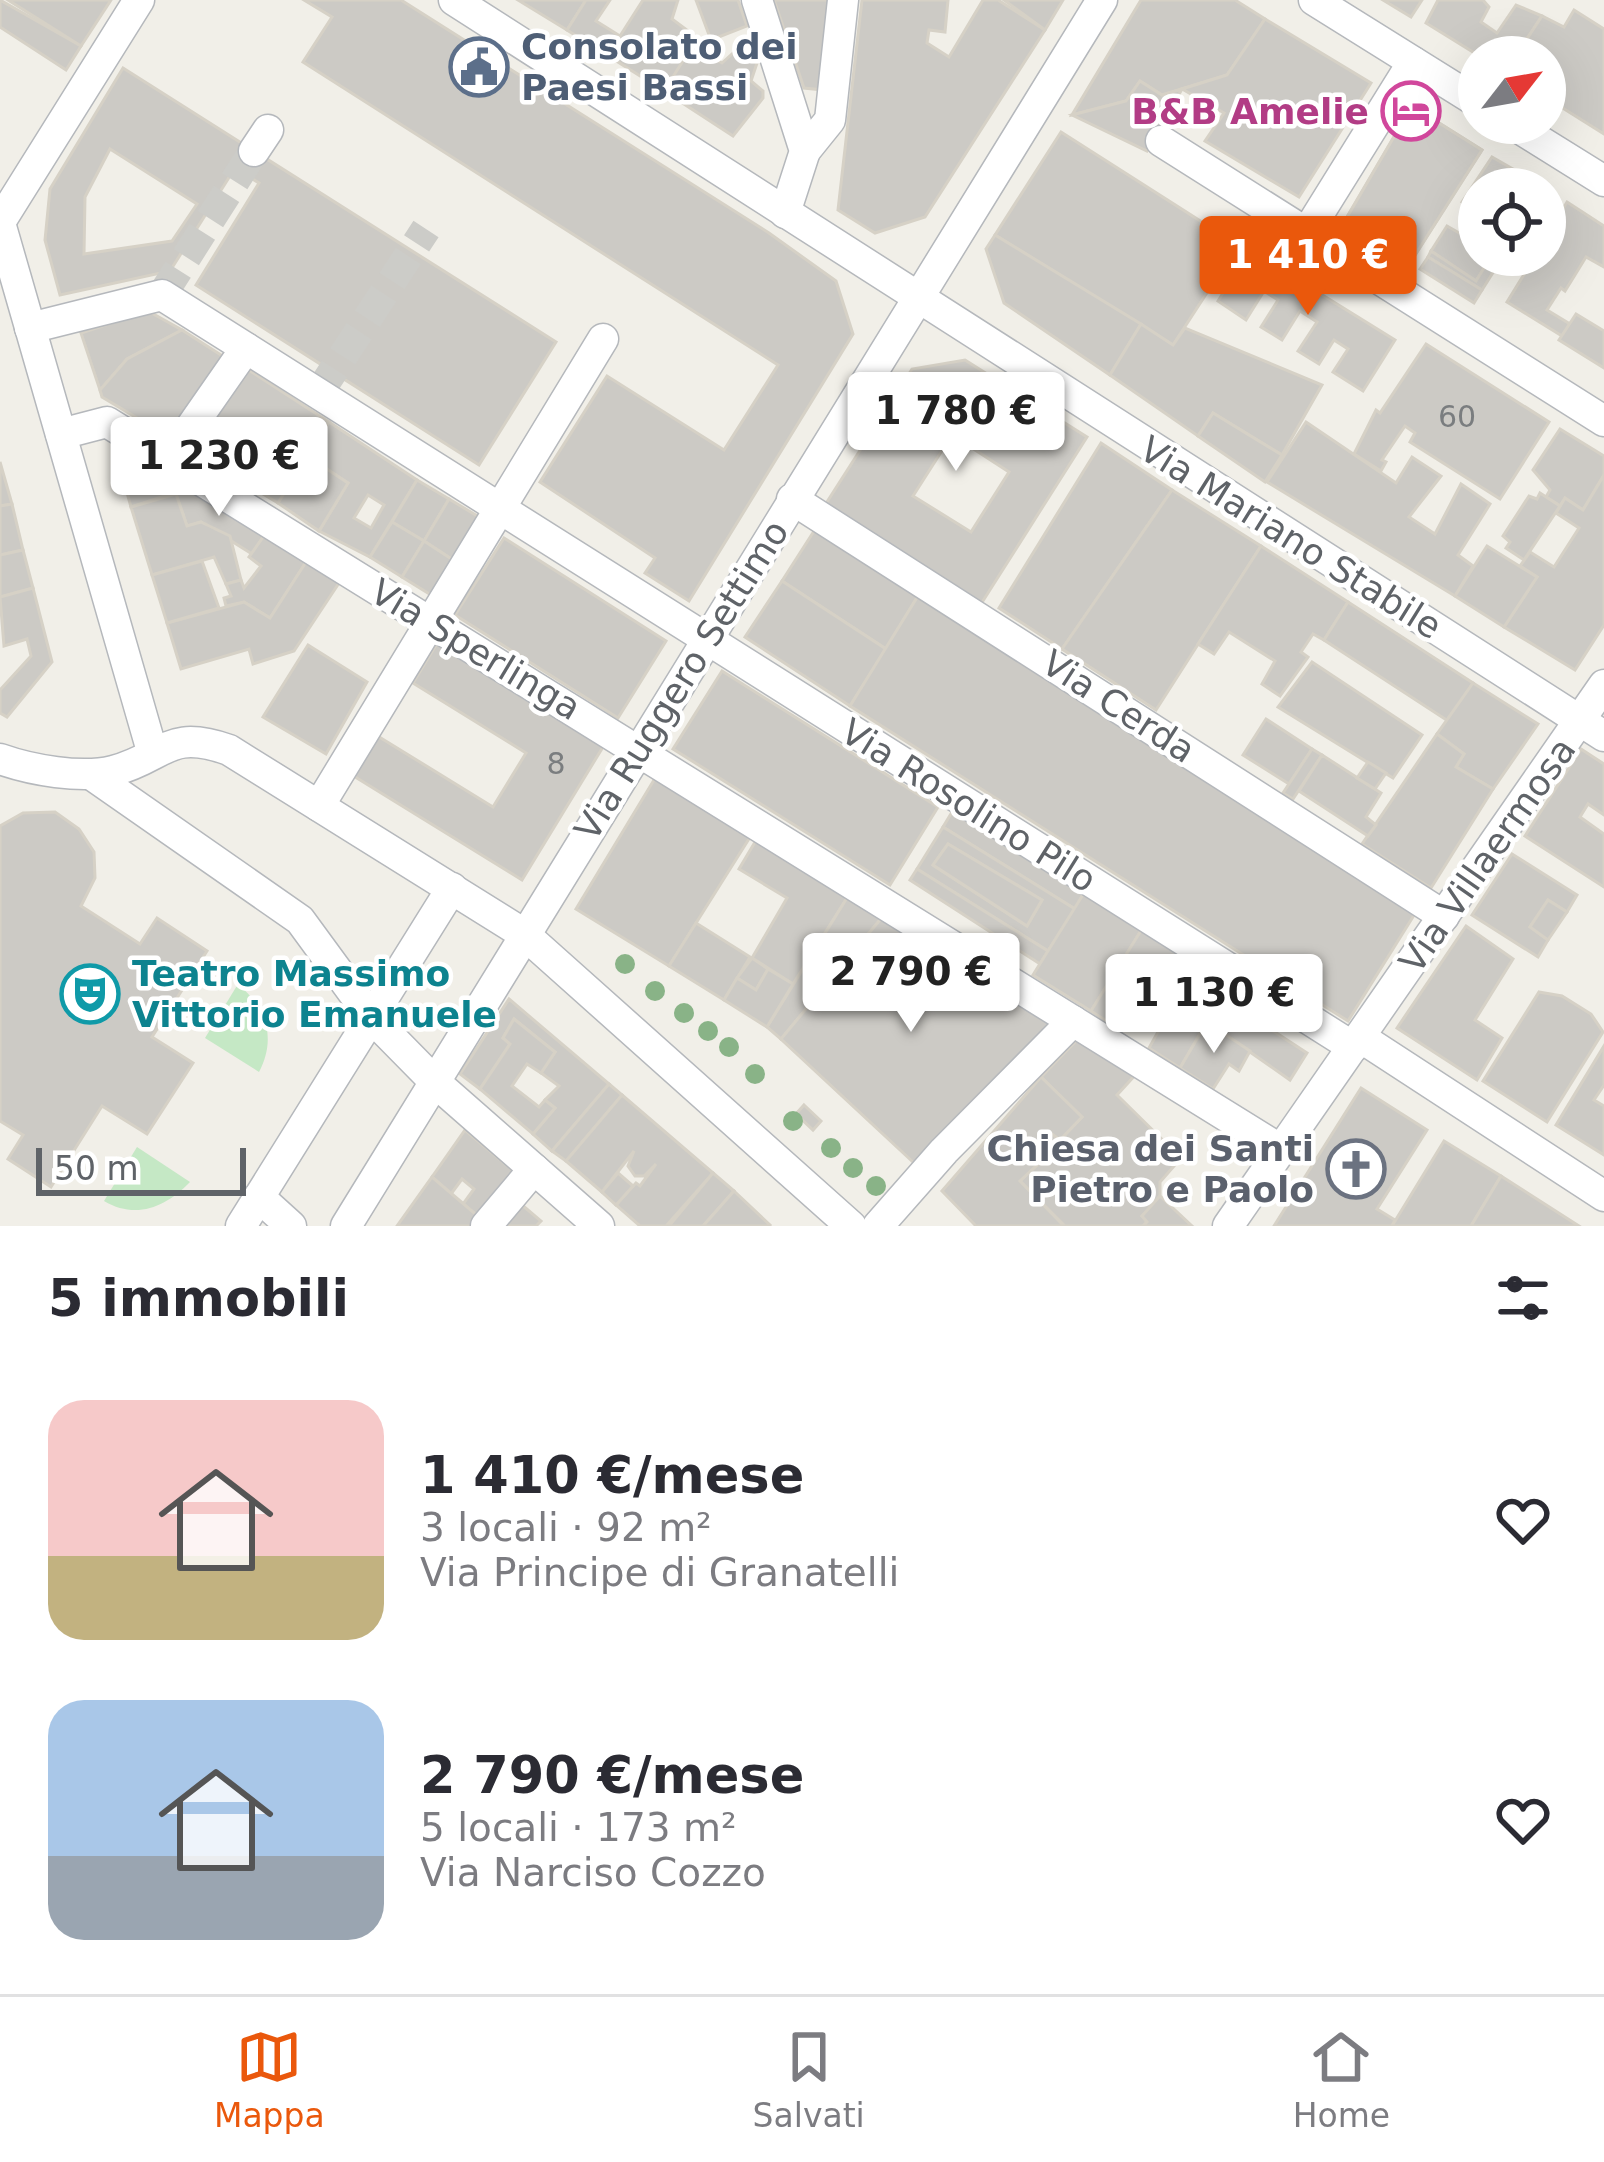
<!DOCTYPE html>
<html lang="it">
<meta charset="utf-8">
<style>
body{margin:0;font-family:"DejaVu Sans",sans-serif;background:#f2f2f3;color:#2b2b33;height:100vh;display:flex;flex-direction:column;font-size:45px;white-space:nowrap}
*{box-sizing:border-box;margin:0}
p{font-size:39px;color:#7c7c81}
.icon{flex:none;width:66px;height:66px;fill:none;stroke:currentColor;stroke-width:2;stroke-linecap:round;stroke-linejoin:round}
.map{position:relative;height:1226px;overflow:hidden}
.side{display:flex;flex-direction:column;background:#fff;flex:1}
.side>*{flex:none}
.needle{width:78px;rotate:59deg}
.buttons{position:absolute;left:1458px;top:36px;display:grid;gap:24px}
.buttons a{display:grid;place-items:center;width:108px;height:108px;border-radius:50%;background:#fff;box-shadow:0 12px 48px #0002;font-size:60px}
.scale{position:absolute;left:36px;bottom:30px;width:210px;box-sizing:border-box;padding-left:12px;border:6px solid #5f6368;border-top:0;font-size:33px;line-height:42px;white-space:nowrap;color:#5f6368;-webkit-text-stroke:9px #fff;paint-order:stroke}
.price{position:absolute;translate:-50% -102px;padding:0 27px;border-radius:12px;background:#fff;color:#222;font-size:39px;line-height:78px;filter:drop-shadow(0 3px 6px #0008)}
.price::after{content:'';position:absolute;left:50%;top:72px;width:36px;height:27px;margin-left:-18px;background:inherit;clip-path:polygon(0 0,100% 0,50% 100%)}
.price.on{background:#ea580c;color:#fff}
ul{padding:0;list-style:none}
li{display:flex;align-items:center;gap:36px;height:300px;padding:0 48px}
li span{display:grid;place-items:center;flex:none;width:336px;height:240px;border-radius:36px;color:#555}
li>.icon{margin-inline-start:auto}
span .icon{width:144px;height:144px;fill:#fffc;stroke-width:1}
li b{font-size:51px}
h2{display:flex;justify-content:space-between;align-items:center;height:144px;padding:0 48px;font-size:51px}
.tabs{display:flex;justify-content:space-around;align-items:center;height:168px;border-top:3px solid #e1e1e2;background:#fff;font-size:33px;color:#7c7c81}
.tabs a{display:grid;justify-items:center;gap:6px}
.tabs .on{color:#ea580c}
.map>svg:first-child{display:block}
.green{fill:#c5e8c5}
.building{fill:#cccac5;stroke:#d6d1c6;stroke-width:3;fill-rule:evenodd}
.lines{fill:none;stroke-linecap:round;stroke-linejoin:round}
.minor-tunnel{stroke:#ccccc8;stroke-width:30;stroke-dasharray:30 15;stroke-linecap:butt}
.minor-casing{stroke:#b5b8bc;stroke-width:33}
.minor{stroke:#fff;stroke-width:30}
.tree{fill:#89b387}
.labels{text-anchor:middle;stroke-width:9;stroke-linejoin:round;paint-order:stroke}
.number-label{font-size:30px;fill:#7a7d7f}
.service-label{font-size:36px;font-weight:bold;fill:#4e5e75;stroke:#fff;text-anchor:start}
.hotel-label{font-size:36px;font-weight:bold;fill:#b23c85;stroke:#fff;text-anchor:end}
.street-label{font-size:36px;fill:#5f6368;stroke:#fff}
.culture-label{font-size:36px;font-weight:bold;fill:#0d838f;stroke:#fff;text-anchor:start}
.worship-label{font-size:36px;font-weight:bold;fill:#5b616d;stroke:#fff;text-anchor:end}
</style>
<div class="map">
<svg width="1604" height="1226" viewBox="0 0 1604 1226">
<rect width="100%" height="100%" fill="#f1efe8"/>
<g class="green">
<path d="M238,984c28,24 39,53 21,88l-54,-34z"/>
<path d="M137,1147l53,35c-24,25 -54,38 -86,19z"/>
</g>
<g class="building">
<polygon points="0,0 81,46 66,70 0,27"/>
<polygon points="8,0 111,0 81,46"/>
<polygon points="304,0 401,0 769,233 836,281 853,334 689,601 645,573 655,558 540,482 607,376 724,450 778,365 303,62 332,17"/>
<polygon points="518,0 586,0 567,30"/>
<polygon points="586,0 610,0 596,21 620,36 643,0 678,0 672,19 699,39 664,91 567,30"/>
<polygon points="696,0 738,0 747,26 711,40"/>
<polygon points="774,0 835,0 824,90 804,88"/>
<polygon points="862,0 948,0 945,32 929,30 927,43 949,57 983,0 998,0 1045,30 925,217 875,233 838,210"/>
<polygon points="1004,0 1063,0 1045,30"/>
<polygon points="1141,0 1235,0 1265,19 1227,75 1162,95 1140,81 1126,101 1072,115"/>
<polygon points="1383,0 1422,0 1411,17"/>
<polygon points="1438,0 1483,0 1489,7 1481,22 1497,33 1516,5 1542,16 1515,57 1481,57 1426,23"/>
<polygon points="1574,10 1604,29 1604,134 1545,97 1545,57 1515,57 1542,16 1564,27"/>
<polygon points="1265,19 1371,83 1299,197 1205,141 1224,113 1182,89 1227,75"/>
<polygon points="743,44 758,60 751,81 763,91 763,98 733,136 664,91 693,45 722,63"/>
<path d="M123,68l433,274 -77,123 -283,-180 63,-102 -24,-15 -65,103 -110,24 -15,-55 5,-51zM110,149l87,55 -25,37 -88,13 1,-57z"/>
<polygon points="1140,81 1162,95 1182,89 1147,151 1072,115 1126,101"/>
<polygon points="1412,106 1482,150 1410,263 1343,224"/>
<polygon points="1412,106 1482,150 1410,263 1343,224"/>
<polygon points="1061,132 1238,245 1173,345 995,235"/>
<polygon points="1492,157 1548,189 1479,189 1479,213 1462,202"/>
<polygon points="1567,202 1604,226 1604,267 1586,257 1565,291 1561,288 1547,310 1570,324 1562,336 1507,302 1536,255 1545,255 1545,239"/>
<polygon points="1447,226 1468,238 1471,232 1479,237 1479,255 1492,255 1476,281 1431,251"/>
<polygon points="995,235 1141,324 1110,375 1004,303 986,249"/>
<polygon points="1250,250 1395,340 1363,391 1333,372 1348,349 1334,340 1319,364 1298,351 1317,322 1300,311 1282,340 1261,327 1278,300 1264,291 1246,320 1218,301"/>
<polygon points="1431,251 1476,281 1492,255 1504,255 1482,290 1428,257"/>
<polygon points="1428,257 1482,290 1474,303 1420,269"/>
<polygon points="148,311 182,330 127,359 100,390 81,333"/>
<polygon points="1576,314 1604,331 1604,368 1559,340"/>
<polygon points="1141,324 1173,345 1185,328 1322,385 1282,455 1213,413 1198,436 1110,375"/>
<polygon points="182,330 224,357 172,439 102,397 100,390 127,359"/>
<polygon points="1426,344 1549,422 1500,499 1410,442 1415,433 1405,426 1382,460 1386,462 1381,471 1354,454 1376,410 1380,413"/>
<path d="M965,360l122,77 -106,167 -156,-99 87,-136zM952,435l57,37 -38,60 -58,-36z"/>
<polygon points="244,367 329,422 292,480 202,426"/>
<polygon points="1213,413 1282,455 1265,482 1198,436"/>
<path d="M329,422l88,58 -47,77 -51,-26 29,-48 -41,-27zM368,495l16,10 -13,23 -17,-10z"/>
<polygon points="1306,422 1396,483 1412,457 1441,476 1409,517 1435,534 1461,484 1490,504 1458,555 1473,566 1455,596 1267,482"/>
<polygon points="202,426 272,468 258,491 188,450"/>
<polygon points="1560,429 1604,456 1604,475 1583,510 1565,498 1560,506 1546,497 1550,490 1533,470"/>
<polygon points="1101,443 1172,490 1062,649 999,608"/>
<polygon points="125,447 158,468 123,478 115,451"/>
<polygon points="307,456 348,483 319,531 278,503"/>
<polygon points="0,462 12,504 0,506"/>
<polygon points="158,468 192,487 131,507 123,478"/>
<polygon points="272,468 292,480 278,503 258,491"/>
<polygon points="1604,475 1604,625 1575,670 1504,627 1537,577 1520,566 1530,552 1554,567 1579,528 1556,513 1565,498 1583,510"/>
<polygon points="417,480 449,499 424,541 392,522"/>
<polygon points="192,487 266,533 252,554 201,522 187,526 176,494"/>
<polygon points="1172,490 1261,546 1156,710 1062,649"/>
<polygon points="1540,493 1560,506 1524,560 1506,548 1510,542 1503,536 1529,496 1537,499"/>
<polygon points="176,494 187,526 201,522 230,536 241,580 226,584 214,557 152,575 131,507"/>
<polygon points="449,499 479,517 453,560 424,541"/>
<polygon points="12,504 23,550 0,555 0,506"/>
<polygon points="392,522 424,541 402,577 370,557"/>
<polygon points="816,528 921,591 886,649 782,581"/>
<polygon points="266,533 308,559 270,618 244,602 226,606 224,598 231,596 226,584 241,580 244,588 261,566 249,557"/>
<polygon points="504,538 666,641 618,718 455,615"/>
<polygon points="424,541 453,560 431,595 402,577"/>
<polygon points="1261,546 1348,602 1324,640 1313,634 1301,652 1308,657 1280,696 1262,684 1275,661 1229,632 1214,654 1198,644"/>
<polygon points="1487,546 1537,577 1504,627 1455,596"/>
<polygon points="23,550 33,588 0,597 0,555"/>
<polygon points="308,559 341,580 294,651 253,664 249,649 181,669 167,623 244,602 270,618"/>
<polygon points="202,561 219,608 167,623 152,575"/>
<polygon points="782,581 886,649 850,706 745,637"/>
<polygon points="33,588 52,662 7,717 0,713 0,690 31,656 27,639 4,646 0,597"/>
<polygon points="921,591 1416,912 1348,1021 850,706"/>
<polygon points="1348,602 1473,683 1448,721 1324,640"/>
<polygon points="439,640 606,742 522,880 352,775 376,735 493,807 526,753 413,683"/>
<polygon points="308,645 367,682 326,754 263,717"/>
<polygon points="1312,662 1422,735 1393,778 1278,707"/>
<polygon points="722,671 938,807 890,885 673,749"/>
<polygon points="1473,683 1538,724 1493,789 1456,767 1464,754 1437,734"/>
<polygon points="1266,719 1312,749 1289,784 1243,755"/>
<polygon points="1437,734 1464,754 1456,767 1493,789 1431,888 1362,844"/>
<polygon points="1312,749 1322,755 1293,799 1283,793"/>
<polygon points="1581,749 1604,764 1604,815 1588,804 1580,817 1604,834 1604,887 1525,836"/>
<polygon points="1322,755 1381,793 1366,817 1376,825 1368,836 1299,791"/>
<polygon points="1368,762 1386,773 1375,789 1357,778"/>
<polygon points="657,775 752,834 669,966 576,909"/>
<polygon points="55,812 79,829 94,852 95,878 81,906 140,944 157,918 207,951 152,1037 193,1063 147,1134 102,1106 51,1187 8,1159 23,1135 0,1121 0,826 23,813"/>
<polygon points="952,812 1084,893 1075,909 943,827"/>
<path d="M943,827l132,82 -27,42 -131,-82zM948,844l94,56 -15,26 -94,-61z"/>
<polygon points="758,837 850,893 793,984 752,958 787,898 739,869"/>
<polygon points="948,844 1042,900 1027,926 933,865"/>
<polygon points="1512,854 1577,895 1567,912 1548,900 1530,927 1548,940 1538,957 1472,915"/>
<polygon points="917,869 1048,951 1040,964 910,880"/>
<polygon points="850,893 884,915 781,1039 767,1027"/>
<polygon points="1084,893 1142,929 1091,1011 1033,975"/>
<polygon points="1548,900 1567,912 1548,940 1530,927"/>
<polygon points="884,915 1053,1020 914,1163 781,1039"/>
<polygon points="696,923 750,957 724,1000 669,966"/>
<polygon points="1466,926 1513,959 1475,1020 1502,1038 1477,1080 1397,1028"/>
<polygon points="1142,929 1199,964 1176,1004 1145,986 1119,1029 1091,1011"/>
<polygon points="752,958 768,969 756,990 737,978"/>
<polygon points="768,969 793,984 767,1027 724,1000 737,978 756,990"/>
<polygon points="1218,974 1247,993 1238,1008 1307,1053 1290,1080 1207,1022 1180,1068 1149,1048 1169,1012 1186,1022"/>
<polygon points="1539,992 1562,996 1591,1014 1603,1032 1547,1122 1483,1081"/>
<polygon points="509,999 609,1084 552,1151 533,1134 555,1108 545,1100 559,1086 541,1073 555,1052 514,1019 503,1038 510,1044 480,1089 460,1074"/>
<polygon points="514,1019 555,1052 541,1073 527,1064 512,1086 539,1107 545,1100 555,1108 533,1134 480,1089 510,1044 503,1038"/>
<polygon points="1207,1022 1250,1051 1239,1071 1229,1064 1213,1089 1180,1068"/>
<polygon points="1079,1038 1137,1073 1117,1095 1181,1158 1160,1182 1160,1196 1142,1216 1147,1222 1143,1226 1065,1226 1020,1181 1037,1165 1028,1158 1052,1134 1060,1140 1082,1117 1041,1077"/>
<polygon points="1604,1046 1604,1085 1594,1100 1604,1106 1604,1155 1556,1125"/>
<polygon points="1041,1077 1082,1117 1060,1140 1052,1134 1028,1158 1037,1165 1020,1181 1064,1226 976,1226 942,1191"/>
<polygon points="609,1084 622,1095 566,1161 552,1151"/>
<polygon points="1361,1088 1427,1130 1377,1209 1395,1220 1392,1226 1274,1226"/>
<polygon points="622,1095 713,1173 666,1226 640,1226 616,1205 636,1183 640,1186 656,1164 644,1176 635,1176 628,1166 634,1151 602,1192 566,1161"/>
<polygon points="804,1105 821,1121 813,1130 796,1114"/>
<polygon points="465,1130 517,1174 480,1218 463,1204 474,1189 462,1179 451,1194 432,1177"/>
<polygon points="1444,1141 1501,1176 1471,1226 1392,1226"/>
<polygon points="618,1173 633,1186 616,1205 602,1192"/>
<polygon points="713,1173 734,1191 703,1226 669,1226"/>
<polygon points="1501,1176 1579,1226 1471,1226"/>
<polygon points="432,1177 480,1218 473,1226 397,1226"/>
<polygon points="734,1191 770,1225 769,1226 703,1226"/>
<polygon points="1160,1196 1192,1226 1143,1226 1147,1222 1142,1216"/>
<polygon points="515,1199 541,1221 536,1226 492,1226"/>
</g>
<g class="lines">
<g class="minor-tunnel">
<polyline points="162,295 254,151"/>
<polyline points="318,394 426,229"/>
</g>
<defs>
<g id="minor">
<polyline points="454,0 1604,736"/>
<polyline points="757,0 805,151 785,213"/>
<polyline points="1314,0 1479,103"/>
<polyline points="1511,123 1604,181"/>
<polyline points="1161,141 1604,421"/>
<polyline points="254,151 268,130"/>
<polyline points="805,151 830,120 843,0"/>
<polyline points="0,222 139,0"/>
<polyline points="0,223 152,751"/>
<polyline points="1306,234 1413,62"/>
<polyline points="30,328 162,295 1353,1047"/>
<polyline points="61,434 107,422 1281,1150"/>
<polyline points="168,460 246,348"/>
<polyline points="792,499 1444,916"/>
<path d="M0,759c31,11 81,20 113,12 53,-14 54,-43 116,-21l295,184 327,292"/>
<polyline points="92,775 300,920 371,1017 436,1083 599,1226"/>
<polyline points="319,806 603,339"/>
<polyline points="1360,1037 1604,1196"/>
<polyline points="259,1197 291,1226"/>
<polyline points="241,1226 452,888"/>
<polyline points="346,1226 1102,0"/>
<polyline points="486,1226 534,1169"/>
<polyline points="878,1226 944,1151 1073,1021"/>
<polyline points="1228,1226 1604,685"/>
</g>
</defs>
<use href="#minor" class="minor-casing"/>
<use href="#minor" class="minor"/>
</g>
<g class="tree">
<circle cx="625" cy="964" r="10"/>
<circle cx="655" cy="991" r="10"/>
<circle cx="684" cy="1013" r="10"/>
<circle cx="708" cy="1031" r="10"/>
<circle cx="729" cy="1047" r="10"/>
<circle cx="755" cy="1074" r="10"/>
<circle cx="793" cy="1121" r="10"/>
<circle cx="831" cy="1148" r="10"/>
<circle cx="853" cy="1168" r="10"/>
<circle cx="876" cy="1186" r="10"/>
</g>
<defs>
<symbol id="civic-ring" viewBox="-11 -11 22 22"><circle r="9.5" fill="#fff" stroke="#5c6f8a" stroke-width="1.5"/><path d="M-.6-6.5H3V-4.5H.6V-3L4-1V1h2V6H-6V1h2V-1L-.6-3ZM-1.2 2.5V6h2.4V2.5Z" fill="#5c6f8a"/></symbol>
<symbol id="hotel-ring" viewBox="-11 -11 22 22"><circle r="9.5" fill="#fff" stroke="#d1479c" stroke-width="1.5"/><path d="M-6-4.5h1.5V1H6V5H4.5V3h-9V5H-6ZM-4 0a1.8 1.8 0 1 1 3.6 0ZM.5 0V-2.5h3Q6-2.5 6 0Z" fill="#d1479c"/></symbol>
<symbol id="theatre-ring" viewBox="-11 -11 22 22"><circle r="9.5" fill="#fff" stroke="#0f9aa8" stroke-width="1.5"/><path d="M-5-5.5Q0-4 5-5.5V0Q5 5 0 6Q-5 5-5 0ZM-3.3-2.5H-1v1.5H-3.3ZM1-2.5H3.3v1.5H1ZM-2.8 1Q0 5.5 2.8 1Z" fill="#0f9aa8"/></symbol>
<symbol id="church-ring" viewBox="-11 -11 22 22"><circle r="9.5" fill="#fff" stroke="#6b7280" stroke-width="1.5"/><path d="M-1.2-6h2.4v3.5h3.3v2.4h-3.3V6h-2.4V-.1h-3.3v-2.4h3.3Z" fill="#6b7280"/></symbol>
</defs>
<g fill-rule="evenodd">
<use href="#civic-ring" x="446" y="34" width="66" height="66"/>
<use href="#hotel-ring" x="1378" y="78" width="66" height="66"/>
<use href="#theatre-ring" x="57" y="961" width="66" height="66"/>
<use href="#church-ring" x="1323" y="1136" width="66" height="66"/>
</g>
<g class="labels">
<g class="number-label">
<text x="1457" y="427">60</text>
<text x="556" y="774">8</text>
</g>
<g class="service-label">
<text x="521" y="59">Consolato dei<tspan x="521" dy="41">Paesi Bassi</tspan></text>
</g>
<g class="hotel-label">
<text x="1369" y="124">B&amp;B Amelie</text>
</g>
<g class="street-label">
<text transform="translate(1291 537) rotate(32)" y="13">Via Mariano Stabile</text>
<text transform="translate(476 649) rotate(31)" y="13">Via Sperlinga</text>
<text transform="translate(681 680) rotate(-58)" y="13">Via Ruggero Settimo</text>
<text transform="translate(1119 706) rotate(33)" y="13">Via Cerda</text>
<text transform="translate(969 805) rotate(32)" y="13">Via Rosolino Pilo</text>
<text transform="translate(1487 855) rotate(-55)" y="13">Via Villaermosa</text>
</g>
<g class="culture-label">
<text x="132" y="986">Teatro Massimo<tspan x="132" dy="41">Vittorio Emanuele</tspan></text>
</g>
<g class="worship-label">
<text x="1314" y="1161">Chiesa dei Santi<tspan x="1314" dy="41">Pietro e Paolo</tspan></text>
</g>
</g>
</svg>
<div class="buttons">
<a><svg class="needle" viewBox="-14 -14 28 28"><path d="M0-13l5 13h-10z" fill="#e53935"/><path d="M0 13l5-13h-10z" fill="#7c7c81"/></svg></a>
<a><svg class="icon" aria-label="locate" viewBox="0 0 24 24"><circle cx="12" cy="12" r="6"/><path d="M12 2v4M12 18v4M2 12h4M18 12h4"/></svg></a>
</div>
<div class="scale">50 m</div>
<b class="price on" style="left:1308px;top:318px">1 410 €</b>
<b class="price" style="left:956px;top:474px">1 780 €</b>
<b class="price" style="left:219px;top:519px">1 230 €</b>
<b class="price" style="left:911px;top:1035px">2 790 €</b>
<b class="price" style="left:1214px;top:1056px">1 130 €</b>
</div>
<section class="side">
<h2>5 immobili<svg class="icon" aria-label="filters" viewBox="0 0 24 24"><path d="M4 7h16M4 17h16"/><circle cx="9" cy="7" r="2"/><circle cx="15" cy="17" r="2"/></svg></h2>
<ul>
<li><span style="background:linear-gradient(#f6c9c9 65%,#c2b280 0)"><svg class="icon" aria-label="home" viewBox="0 0 24 24"><path d="M3 11l9-7 9 7M6 9v11h12V9"/></svg></span><div><b>1 410 €/mese</b><p>3 locali · 92 m²</p><p>Via Principe di Granatelli</p></div><svg class="icon" aria-label="heart" viewBox="0 0 24 24"><path d="M12 20l-8-8c-3-5 5-10 8-4 3-6 11-1 8 4z"/></svg></li>
<li><span style="background:linear-gradient(#a9c7e8 65%,#9aa5b1 0)"><svg class="icon" aria-label="home" viewBox="0 0 24 24"><path d="M3 11l9-7 9 7M6 9v11h12V9"/></svg></span><div><b>2 790 €/mese</b><p>5 locali · 173 m²</p><p>Via Narciso Cozzo</p></div><svg class="icon" aria-label="heart" viewBox="0 0 24 24"><path d="M12 20l-8-8c-3-5 5-10 8-4 3-6 11-1 8 4z"/></svg></li>
</ul>
</section>
<nav class="tabs">
<a class="on"><svg class="icon" aria-label="map" viewBox="0 0 24 24"><path d="M3 6l6-2 6 2 6-2v14l-6 2-6-2-6 2zM9 4v14M15 6v14"/></svg>Mappa</a>
<a><svg class="icon" aria-label="saved" viewBox="0 0 24 24"><path d="M7 4h10v16l-5-4-5 4z"/></svg>Salvati</a>
<a><svg class="icon" aria-label="home" viewBox="0 0 24 24"><path d="M3 11l9-7 9 7M6 9v11h12V9"/></svg>Home</a>
</nav>
